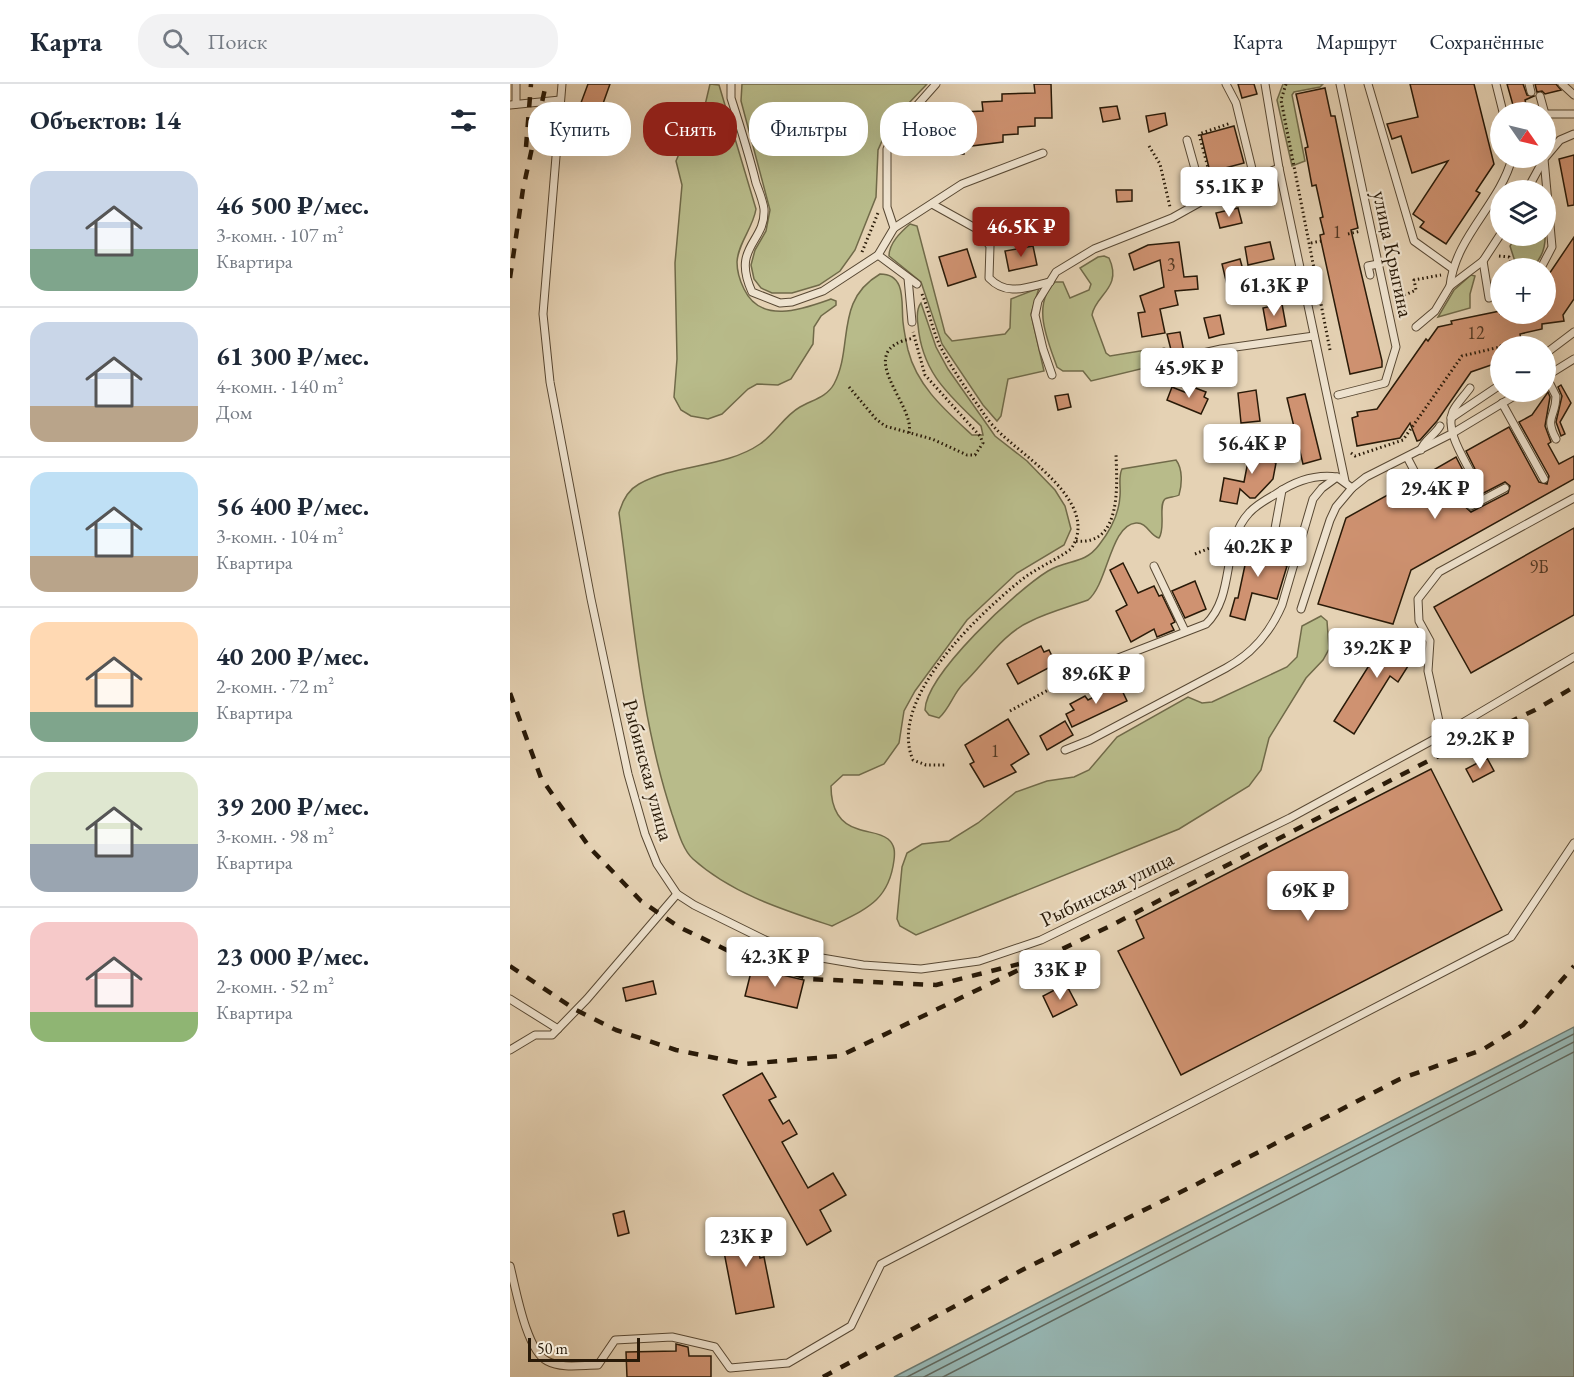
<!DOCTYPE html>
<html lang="ru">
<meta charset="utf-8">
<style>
body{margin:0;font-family:"EB Garamond",serif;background:#f2f2f3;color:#1f2937;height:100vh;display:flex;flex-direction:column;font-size:22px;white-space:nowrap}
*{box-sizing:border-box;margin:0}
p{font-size:20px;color:#747a83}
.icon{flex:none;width:33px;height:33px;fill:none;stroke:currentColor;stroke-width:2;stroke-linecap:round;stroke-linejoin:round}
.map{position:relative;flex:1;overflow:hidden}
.details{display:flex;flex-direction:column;background:#fff;width:510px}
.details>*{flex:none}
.hud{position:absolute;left:18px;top:18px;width:570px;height:54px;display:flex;gap:12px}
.needle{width:39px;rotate:124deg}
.buttons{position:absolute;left:980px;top:18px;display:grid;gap:12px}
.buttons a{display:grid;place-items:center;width:66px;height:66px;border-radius:50%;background:#fff;box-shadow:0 6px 24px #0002;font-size:30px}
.scale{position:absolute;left:18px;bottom:15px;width:112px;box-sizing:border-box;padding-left:6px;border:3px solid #291a08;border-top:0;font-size:16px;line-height:21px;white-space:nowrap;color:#291a08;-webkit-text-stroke:4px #eee2ce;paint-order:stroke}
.price{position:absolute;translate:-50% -51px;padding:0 14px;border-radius:6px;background:#fff;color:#222;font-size:20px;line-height:39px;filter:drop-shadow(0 2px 3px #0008)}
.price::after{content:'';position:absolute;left:50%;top:36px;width:18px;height:14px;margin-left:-9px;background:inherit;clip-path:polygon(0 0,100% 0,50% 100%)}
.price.current{background:#8f2418;color:#fff}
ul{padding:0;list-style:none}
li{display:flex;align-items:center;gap:18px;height:150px;padding:0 30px}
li+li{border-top:2px solid #e0e1e3}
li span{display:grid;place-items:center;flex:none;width:168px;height:120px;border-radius:18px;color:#555}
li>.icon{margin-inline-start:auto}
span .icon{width:72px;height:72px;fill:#fffc;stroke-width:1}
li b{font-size:26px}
h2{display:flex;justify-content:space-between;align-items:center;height:72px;padding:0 30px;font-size:26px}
.chip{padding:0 21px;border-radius:24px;background:#fff;box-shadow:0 6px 24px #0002;font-size:21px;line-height:54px}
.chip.current{background:#8f2418;color:#fff}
header{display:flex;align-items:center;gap:36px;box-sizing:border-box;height:84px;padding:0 30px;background:#fff;border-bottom:2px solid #e0e1e3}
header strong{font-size:28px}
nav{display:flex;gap:33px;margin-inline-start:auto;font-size:21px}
.search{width:420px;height:54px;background:#f2f2f3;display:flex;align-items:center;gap:15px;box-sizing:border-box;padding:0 21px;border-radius:24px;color:#747a83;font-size:22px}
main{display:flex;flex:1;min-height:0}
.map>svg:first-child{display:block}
.green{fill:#b8bb8a;stroke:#706a49;stroke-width:1.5}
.water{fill:#96b6b3;stroke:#6a786f;stroke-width:1.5}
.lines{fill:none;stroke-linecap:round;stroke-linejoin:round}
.shore{stroke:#60685e;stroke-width:1.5}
.building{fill:#cf9271;stroke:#291a08;stroke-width:1.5}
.service-casing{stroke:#584833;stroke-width:9}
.path{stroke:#291a08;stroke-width:3;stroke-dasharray:1.5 3;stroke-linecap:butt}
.service{stroke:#eee2ce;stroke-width:7}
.rail{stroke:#291a08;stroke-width:4.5;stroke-dasharray:10 10;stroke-linecap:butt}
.labels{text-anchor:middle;stroke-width:4.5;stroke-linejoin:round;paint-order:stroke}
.number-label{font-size:18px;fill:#523822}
.street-label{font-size:21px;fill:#291a08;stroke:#eee2ce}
</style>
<header>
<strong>Карта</strong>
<div class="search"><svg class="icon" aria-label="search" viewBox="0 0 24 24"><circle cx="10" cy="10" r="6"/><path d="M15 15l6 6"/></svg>Поиск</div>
<nav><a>Карта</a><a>Маршрут</a><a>Сохранённые</a></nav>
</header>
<main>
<section class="details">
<h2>Объектов: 14<svg class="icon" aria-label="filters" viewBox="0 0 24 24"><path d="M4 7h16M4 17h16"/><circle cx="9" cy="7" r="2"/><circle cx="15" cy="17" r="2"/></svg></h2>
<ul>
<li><span style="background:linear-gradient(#c9d6e8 65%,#7fa58c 0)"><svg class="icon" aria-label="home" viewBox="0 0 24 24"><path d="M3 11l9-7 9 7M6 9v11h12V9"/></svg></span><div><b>46 500 ₽/мес.</b><p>3-комн. · 107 m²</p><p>Квартира</p></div></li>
<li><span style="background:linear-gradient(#c9d6e8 70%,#b9a48a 0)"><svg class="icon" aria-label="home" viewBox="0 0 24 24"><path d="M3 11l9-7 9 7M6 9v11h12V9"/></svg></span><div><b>61 300 ₽/мес.</b><p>4-комн. · 140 m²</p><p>Дом</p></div></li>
<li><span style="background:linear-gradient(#bfe0f5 70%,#b9a48a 0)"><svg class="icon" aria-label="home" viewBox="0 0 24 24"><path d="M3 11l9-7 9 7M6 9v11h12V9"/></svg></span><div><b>56 400 ₽/мес.</b><p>3-комн. · 104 m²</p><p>Квартира</p></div></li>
<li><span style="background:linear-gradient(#ffd9b3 75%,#7fa58c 0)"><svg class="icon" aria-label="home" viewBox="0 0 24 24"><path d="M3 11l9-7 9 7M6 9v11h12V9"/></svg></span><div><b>40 200 ₽/мес.</b><p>2-комн. · 72 m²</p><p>Квартира</p></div></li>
<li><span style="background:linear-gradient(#dfe7d0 60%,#9aa5b1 0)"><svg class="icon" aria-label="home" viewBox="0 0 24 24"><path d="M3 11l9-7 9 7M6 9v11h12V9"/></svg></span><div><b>39 200 ₽/мес.</b><p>3-комн. · 98 m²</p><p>Квартира</p></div></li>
<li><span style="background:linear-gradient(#f6c9c9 75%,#8fb573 0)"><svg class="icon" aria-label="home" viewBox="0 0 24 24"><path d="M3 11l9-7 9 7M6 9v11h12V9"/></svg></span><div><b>23 000 ₽/мес.</b><p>2-комн. · 52 m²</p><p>Квартира</p></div></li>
</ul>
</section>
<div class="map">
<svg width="1064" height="1293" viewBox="0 0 1064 1293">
<rect width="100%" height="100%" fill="#e5d2b4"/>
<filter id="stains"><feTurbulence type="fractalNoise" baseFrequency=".00333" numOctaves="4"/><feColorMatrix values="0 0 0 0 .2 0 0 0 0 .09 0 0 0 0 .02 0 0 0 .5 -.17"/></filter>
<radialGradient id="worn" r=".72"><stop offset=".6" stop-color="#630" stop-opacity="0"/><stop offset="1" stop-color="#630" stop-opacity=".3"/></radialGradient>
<g class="green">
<path d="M200,0l9,1 37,124c-3,19 -18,34 -19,53 0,9 3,19 7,27 17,36 59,20 87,10l5,2v4l-15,11 -7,11 -1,17 -22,35 -13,6 -21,-1 -9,5 -26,25 -14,5 -17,-3 -10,-6 -7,-13 3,-38 -2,-96 7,-78 -6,-24 9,-21 17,-22z"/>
<polygon points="232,0 417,0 380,39 368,66 366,113 345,166 330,187 309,201 282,209 262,209 251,204 244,195 241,181 245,166 256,147 260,126 231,17"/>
<polygon points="773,0 813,0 810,3 784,8 782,11 795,77 782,82 767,16"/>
<path d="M400,140l7,2 28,107 7,8 53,-7 5,-6 1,-29 28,-11 -8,26 13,57 -36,8 -7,37 -4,5 -14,-16 -41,-61 -21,-62 -32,-26c0,-13 12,-24 21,-32z"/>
<path d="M1035,150c1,14 -3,24 -13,34h-15l-7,-22 6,-10z"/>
<path d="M594,172l5,2c14,30 -14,37 -17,57l14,38 4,3 36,-6 8,7 -1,9 -62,15 -8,-10h-20l-6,-4c-9,-26 -26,-62 -2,-85h8l7,16 19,-8 2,-6 -11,-16 18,-11z"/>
<path d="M370,190c27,0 21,30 23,48 1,9 3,19 5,28 9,36 37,60 64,85h11l-2,-9c-32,-31 -59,-53 -63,-101 -1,-7 -2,-16 3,-22l15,44 12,22 47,67 32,25 28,29 10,16 6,23 -7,16 -47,28 -50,47 -52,71 -11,20 -5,32 -15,21 -25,11h-16l-12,11c0,19 6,37 27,43 10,4 21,3 30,10 7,6 7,13 6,21 -5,41 -28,49 -62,66 -48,-16 -100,-32 -139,-67 -11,-10 -16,-31 -21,-45 -32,-97 -39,-200 -53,-301 3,-11 9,-23 20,-29 36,-20 86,-16 121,-40 15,-10 24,-28 40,-37 12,-7 27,-10 34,-23 20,-38 0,-83 46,-110z"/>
<polygon points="961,191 965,192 960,210 960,224 928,233 944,206"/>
<path d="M666,376c7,9 6,25 3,35 -3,2 -11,2 -14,4 -7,6 1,29 -6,39 -9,-2 -12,-16 -23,-15 -26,2 -28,61 -48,77 -19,7 -39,12 -57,21 -28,12 -47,43 -68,63 -10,10 -13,24 -24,34l-10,-3 -4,-5c1,-36 92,-120 123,-139 20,-12 36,-6 51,-26 11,-14 20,-31 21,-49 1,-9 -2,-19 2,-27z"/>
<polygon points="811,532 817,537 819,565 813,576 796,594 759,654 751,686 739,702 669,745 406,851 390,842 387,835 392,783 397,769 412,760 439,757 468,739 506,708 537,697 564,693 579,686 607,653 678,613 692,619 702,618 777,583 787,573 792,542"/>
</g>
<polygon class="water" points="1064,943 1064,1293 384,1293"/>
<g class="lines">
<g class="shore">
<polyline points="397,1293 1064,950"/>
<polyline points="414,1293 1064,958"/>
<polyline points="433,1293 1064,968"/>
</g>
</g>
<g class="building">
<polygon points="78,0 100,0 85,42 65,35"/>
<polygon points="524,0 541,0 542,34 525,34 525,42 508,43 508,50 493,51 493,58 454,63 454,70 434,71 433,36 453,35 453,28 473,27 472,18 492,17 492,10 525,9"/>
<polygon points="728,0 744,0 747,10 732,14"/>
<polygon points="900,0 964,0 984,80 966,107 970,109 936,160 910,143 914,138 903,130 938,77 902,89 891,52 882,55 877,40 908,33"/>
<polygon points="997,0 1013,0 1017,11 1024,12 1015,16 1017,24 1005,28"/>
<polygon points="1025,0 1046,0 1051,6 1035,10 1032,7 1027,8"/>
<polygon points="815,4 821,32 825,32 848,144 841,146 872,277 872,283 840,290 811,157 810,151 814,150 810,134 813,133 806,101 802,102 795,64 798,63 786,10"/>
<polygon points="607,22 610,35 593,38 590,24"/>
<polygon points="655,29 657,41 639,48 636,32"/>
<polygon points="724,42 734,79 700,88 691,51"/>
<polygon points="1064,71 1064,121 1058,122 1049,75"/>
<polygon points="606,106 622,106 622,117 607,118"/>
<polygon points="728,124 732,139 710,144 706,129"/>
<polygon points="1064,153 1064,215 1053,231 1054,237 1032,240 1032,245 1010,250 1012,262 990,262 990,278 961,288 927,337 910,356 907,357 900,339 890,354 847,362 842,334 848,332 847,328 867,325 916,255 918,257 928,243 942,240 941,237 990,227 990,230 1035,230 1035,196"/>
<polygon points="669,158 674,193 687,192 688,205 665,207 668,221 650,225 655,249 632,253 628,229 635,228 630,212 654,203 650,176 624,186 619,170 638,161"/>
<polygon points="760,158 764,175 738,181 735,163"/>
<polygon points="523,162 527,181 499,187 495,167"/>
<polygon points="457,165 466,193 438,202 429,173"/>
<polygon points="730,175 738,204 719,209 712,180"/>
<polygon points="772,220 776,242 757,246 753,224"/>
<polygon points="710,231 714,250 699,254 694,234"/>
<polygon points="670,248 674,268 662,270 657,250"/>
<polygon points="1051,301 1061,319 1050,338 1055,350 1051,352 1046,338 1052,312 1048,303"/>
<polygon points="680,302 696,308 694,313 698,315 691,330 657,316 662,303 677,309"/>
<polygon points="746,306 750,337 731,339 728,309"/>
<polygon points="1038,308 1040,313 1035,342 1041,358 1038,360 1049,380 1064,372 1064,395 901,486 883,540 808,520 836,434 903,397 921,427 928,422 922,410 942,411 961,428 998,409 1000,402 995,398 962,415 948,402 916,398 913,392 946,373 959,398 967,400 969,393 956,367 999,343 1029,398 1037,400 1039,392 1009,338 1022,331"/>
<polygon points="558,310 561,323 548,326 545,312"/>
<polygon points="795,310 811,375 793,380 777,314"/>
<polygon points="742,357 761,361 759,368 764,369 763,378 766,379 763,395 745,414 740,414 730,405 727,420 710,417 714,394 734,398"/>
<polygon points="1064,444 1064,531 961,589 924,523"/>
<polygon points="741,453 760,457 756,476 777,482 767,515 742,509 735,536 720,532 725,514 728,514"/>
<polygon points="613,479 628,509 644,502 649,512 652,511 665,538 661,540 664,546 647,553 644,545 621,558 606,527 617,521 600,486"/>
<polygon points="685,497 696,525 675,534 662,507"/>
<polygon points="882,545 910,563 888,598 880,592 844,650 824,637"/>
<polygon points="531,562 534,568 539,566 546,580 508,600 497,580"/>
<polygon points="609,600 617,617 562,643 556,630 564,626 560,620 575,612 578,616"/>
<polygon points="498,635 519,670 501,681 506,688 474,703 460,680 464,678 455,661"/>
<polygon points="555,637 563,651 537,666 530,652"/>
<polygon points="977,674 984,687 963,698 956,685"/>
<polygon points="921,685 992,826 671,991 608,867 634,854 626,836"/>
<polygon points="242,884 294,896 287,924 235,912"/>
<polygon points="143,897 146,910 116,917 113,904"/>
<polygon points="556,900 567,921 543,933 533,912"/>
<polygon points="252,989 266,1013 259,1016 273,1040 279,1036 287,1050 272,1058 298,1104 323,1089 336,1111 310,1126 321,1147 297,1161 213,1011"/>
<polygon points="114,1127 119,1149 108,1152 103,1130"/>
<polygon points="242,1136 250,1174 254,1173 264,1223 226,1230 209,1142"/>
<polygon points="166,1260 178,1263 179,1272 201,1272 201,1293 117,1293 116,1268 166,1267"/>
</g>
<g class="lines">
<defs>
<g id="service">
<polyline points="6,0 6,20"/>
<polyline points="52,0 33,230 40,298 81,515 118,690 135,750 147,780 167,810 184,821 255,856 300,872 353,881 411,885 469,877 531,856 780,734 932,651 1064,573"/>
<path d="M221,0v14c9,28 18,56 25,85 3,8 7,18 8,26 2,34 -33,37 -12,83l28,11 12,-1 31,-11 55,-36 16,-27 68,-44 81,-31"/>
<polyline points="716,0 726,19 744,93"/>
<polyline points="755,0 769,84 835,397"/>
<polyline points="858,0 904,157 943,185"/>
<polyline points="986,0 993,28"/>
<polyline points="1019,0 1021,8"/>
<polyline points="1052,0 1064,11"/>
<polyline points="1030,12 1035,30"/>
<polyline points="0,21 50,16"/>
<polyline points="1035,30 1064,30"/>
<polyline points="677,56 694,117"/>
<polyline points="1017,106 1034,75"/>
<path d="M422,120l45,25 13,17 -1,32c18,19 38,9 61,4"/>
<polyline points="384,144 377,123 377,65 387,44 426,0"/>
<polyline points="368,171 407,200"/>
<polyline points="973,177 979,214"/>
<polyline points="1031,184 1042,163 1034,75 1050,56 1064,50"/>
<polyline points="860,191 858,182 868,180"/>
<polyline points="398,194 402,238"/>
<path d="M940,202c5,-49 50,-82 62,-128"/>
<polyline points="906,243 925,227 940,202 973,177 990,151"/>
<polyline points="654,268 658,275 662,276 711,265 804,252"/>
<polyline points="1035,270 1064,248"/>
<polyline points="542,291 533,265 525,231 528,217 546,188 584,165 662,134 705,110 769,84"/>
<path d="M1036,292l10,20c0,21 -12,21 0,43"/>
<polyline points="1035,293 1064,275"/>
<path d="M960,304c-5,7 -13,15 -17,23 -9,20 13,50 21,68"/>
<polyline points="828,311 875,299 886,263 830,0"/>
<polyline points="992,319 1034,395"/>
<polyline points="941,334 990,301"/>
<path d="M911,366c2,-9 14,-15 19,-24"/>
<polyline points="897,373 922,421"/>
<polyline points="913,403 945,406 961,422 995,404"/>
<polyline points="842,404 856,393 943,349 1011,308"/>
<polyline points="764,450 772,406"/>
<polyline points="644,482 675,547"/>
<path d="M567,590l129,-50c30,-29 15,-81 43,-111 7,-8 18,-14 27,-19 19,-13 39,-20 61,-17"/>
<polyline points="932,651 918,587 920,557 909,537 908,515 929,488 1064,414"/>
<path d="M555,666l25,-10 136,-72c27,-15 44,-35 56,-63l31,-106 9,-11 15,-11 15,11 -16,19 -6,13 -29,89"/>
<polyline points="0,915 48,945"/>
<polyline points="0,966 25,951 42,951 77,915 167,810"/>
<path d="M0,1182c6,23 16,84 37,95 15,8 35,4 51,4l17,-25 57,-3 43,10 15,21 58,-5 63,-37 30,-62 630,-327 63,-94"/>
</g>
</defs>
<use href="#service" class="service-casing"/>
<g class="path">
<polyline points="776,0 771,16 820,266"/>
<polyline points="1035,42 1039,52"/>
<polyline points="639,62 650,80 660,123"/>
<polyline points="700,91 689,50 721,39"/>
<polyline points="838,150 851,147"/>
<polyline points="801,159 811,157"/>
<polyline points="352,168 368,129"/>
<polyline points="989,172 999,173 1003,184"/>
<path d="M412,210c7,16 10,35 18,52 11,21 26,43 40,62 5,8 11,16 17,22 25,26 105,73 74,119 -16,12 -35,19 -51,32 -43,35 -133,119 -107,179l13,5h19"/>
<polyline points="886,215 906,206 904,196 931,191"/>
<polyline points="990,262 1010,258"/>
<polyline points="339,303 366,335 375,342 422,355 457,371 465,371 473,359 470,352 415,291 403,248"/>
<path d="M399,349c7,-29 -60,-83 5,-95"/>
<polyline points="841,369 845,372 893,356 952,272 990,263"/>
<path d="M566,457c46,5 41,-56 40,-86"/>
<polyline points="685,470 712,459"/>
<polyline points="500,627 558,595"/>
</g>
<use href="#service" class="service"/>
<g class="rail">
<polyline points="16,63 21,0"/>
<polyline points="0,194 13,105 36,0"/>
<polyline points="0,609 31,694 80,764 131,817 169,843 227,871 300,895 426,901 509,880"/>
<polyline points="0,882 66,926 106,946 166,966 235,980 330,972 600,842 918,677 1025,626 1064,603"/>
<polyline points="313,1293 514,1185 687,1100 890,995 972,966 1013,941 1064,882"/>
</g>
</g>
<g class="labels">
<g class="number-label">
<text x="827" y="154">1</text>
<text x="661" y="187">3</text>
<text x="966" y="255">12</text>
<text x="1029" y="489">9Б</text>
<text x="485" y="673">1</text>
</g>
<g class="street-label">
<text transform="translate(883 170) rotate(78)" y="7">улица Крыгина</text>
<text transform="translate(138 686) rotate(75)" y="7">Рыбинская улица</text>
<text transform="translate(597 805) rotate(-26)" y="7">Рыбинская улица</text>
</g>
</g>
<rect width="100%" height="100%" filter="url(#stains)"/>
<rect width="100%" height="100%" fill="url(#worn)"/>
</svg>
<div class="buttons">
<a><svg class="needle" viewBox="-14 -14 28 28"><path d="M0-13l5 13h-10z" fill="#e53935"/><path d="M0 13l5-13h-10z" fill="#747a83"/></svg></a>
<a><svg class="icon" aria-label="layers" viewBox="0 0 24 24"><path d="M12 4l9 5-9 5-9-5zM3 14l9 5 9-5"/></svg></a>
<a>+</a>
<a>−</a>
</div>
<div class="scale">50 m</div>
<b class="price" style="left:719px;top:134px">55.1K ₽</b>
<b class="price current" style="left:511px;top:174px">46.5K ₽</b>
<b class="price" style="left:764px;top:233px">61.3K ₽</b>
<b class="price" style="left:679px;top:315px">45.9K ₽</b>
<b class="price" style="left:742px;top:391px">56.4K ₽</b>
<b class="price" style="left:925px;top:436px">29.4K ₽</b>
<b class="price" style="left:748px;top:494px">40.2K ₽</b>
<b class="price" style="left:867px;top:595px">39.2K ₽</b>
<b class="price" style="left:586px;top:621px">89.6K ₽</b>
<b class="price" style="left:970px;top:686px">29.2K ₽</b>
<b class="price" style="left:798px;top:838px">69K ₽</b>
<b class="price" style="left:265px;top:904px">42.3K ₽</b>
<b class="price" style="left:550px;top:917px">33K ₽</b>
<b class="price" style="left:236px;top:1184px">23K ₽</b>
<div class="hud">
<a class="chip">Купить</a>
<a class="chip current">Снять</a>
<a class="chip">Фильтры</a>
<a class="chip">Новое</a>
</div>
</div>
</main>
